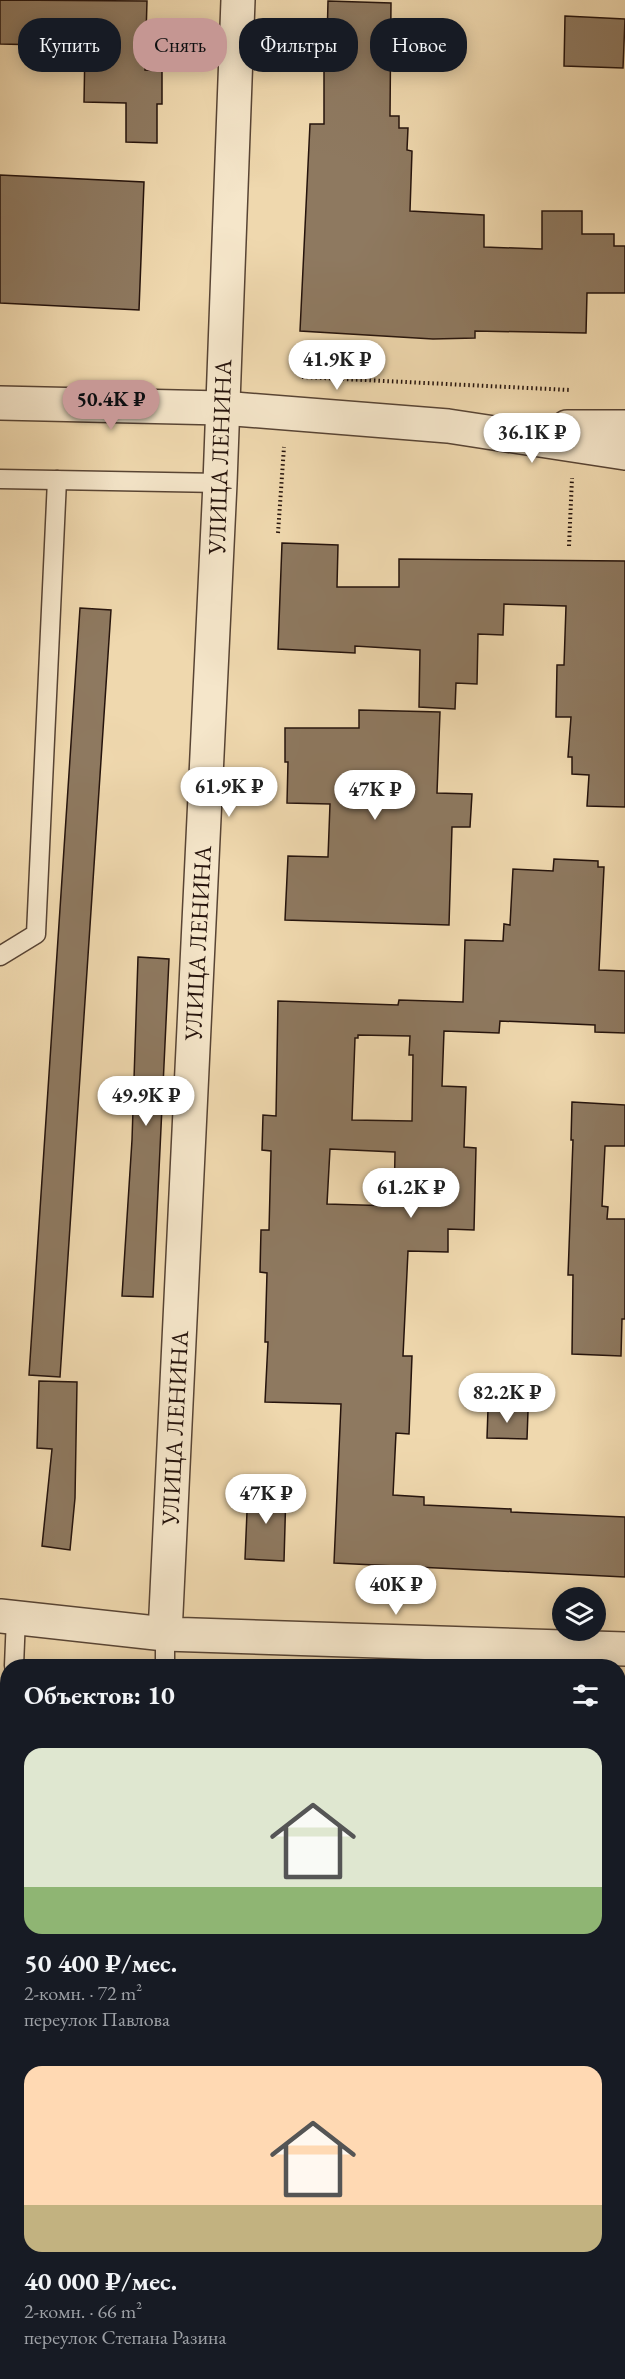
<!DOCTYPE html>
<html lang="ru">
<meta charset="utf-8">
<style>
body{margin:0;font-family:"EB Garamond",serif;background:#242831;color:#f1f3f6;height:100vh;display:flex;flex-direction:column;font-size:22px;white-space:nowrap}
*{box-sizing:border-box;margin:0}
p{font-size:20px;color:#9ea1a6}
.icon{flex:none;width:33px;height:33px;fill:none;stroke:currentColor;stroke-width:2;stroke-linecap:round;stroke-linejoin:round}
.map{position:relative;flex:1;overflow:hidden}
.side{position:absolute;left:0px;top:1659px;width:626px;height:720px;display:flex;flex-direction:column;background:#171b24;border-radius:24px 24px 0 0;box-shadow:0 3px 15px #0003}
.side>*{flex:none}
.banner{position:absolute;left:18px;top:18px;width:590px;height:54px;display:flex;gap:12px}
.buttons{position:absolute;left:552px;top:1587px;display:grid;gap:12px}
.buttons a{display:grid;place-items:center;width:54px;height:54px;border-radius:50%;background:#171b24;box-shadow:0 3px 15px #0003;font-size:30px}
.price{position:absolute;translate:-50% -51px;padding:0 14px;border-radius:21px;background:#fff;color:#222;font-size:20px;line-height:39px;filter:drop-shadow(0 2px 3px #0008)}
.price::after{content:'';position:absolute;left:50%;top:36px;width:18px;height:14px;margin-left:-9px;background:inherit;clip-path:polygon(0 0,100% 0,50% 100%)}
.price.current{background:#c59692;color:#111}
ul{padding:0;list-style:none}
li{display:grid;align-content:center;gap:12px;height:318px;padding:0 24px}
li span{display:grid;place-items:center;height:186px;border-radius:18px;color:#555}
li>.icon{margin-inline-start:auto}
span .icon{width:108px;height:108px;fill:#fffc;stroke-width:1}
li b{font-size:26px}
h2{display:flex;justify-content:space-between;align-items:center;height:72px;padding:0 24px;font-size:26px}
.pill{padding:0 21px;border-radius:24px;background:#171b24;box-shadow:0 3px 15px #0003;font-size:21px;line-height:54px}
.pill.current{background:#c59692;color:#111}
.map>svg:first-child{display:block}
.green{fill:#cdb792;stroke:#79654f;stroke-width:1.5}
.building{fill:#8e7960;stroke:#25130c;stroke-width:1.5;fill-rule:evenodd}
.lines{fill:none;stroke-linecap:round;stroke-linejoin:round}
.service-casing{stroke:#584434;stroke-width:21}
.minor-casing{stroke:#584434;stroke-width:36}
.tertiary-casing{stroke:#584434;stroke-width:36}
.path{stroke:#25130c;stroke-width:4;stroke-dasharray:1.5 3;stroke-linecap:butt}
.service{stroke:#f5e6ca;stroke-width:18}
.minor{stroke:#f5e6ca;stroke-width:33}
.tertiary{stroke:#f5e6ca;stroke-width:33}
.labels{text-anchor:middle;stroke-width:5;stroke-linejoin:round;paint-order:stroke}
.street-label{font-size:24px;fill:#25130c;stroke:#f5e6ca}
</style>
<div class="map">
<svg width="625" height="2379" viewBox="0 0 625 2379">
<rect width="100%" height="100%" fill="#efd8ae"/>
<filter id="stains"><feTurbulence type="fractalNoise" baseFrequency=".00333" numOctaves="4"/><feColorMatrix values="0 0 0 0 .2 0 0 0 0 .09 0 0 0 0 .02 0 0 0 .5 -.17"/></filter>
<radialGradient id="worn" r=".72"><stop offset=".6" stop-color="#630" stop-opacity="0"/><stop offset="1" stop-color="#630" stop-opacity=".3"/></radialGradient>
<polygon class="green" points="117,2372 209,2372 209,2379 116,2379"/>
<g class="building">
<polygon points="0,0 147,1 145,70 162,71 162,104 157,104 157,143 126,142 126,103 84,102 85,46 0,44"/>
<polygon points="328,1 391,3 390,116 399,116 399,128 408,128 407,150 412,151 410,211 484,215 484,247 542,249 542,211 582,211 582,234 614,234 614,246 625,246 625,293 587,293 586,333 475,331 475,338 433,339 300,331 310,124 324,124 324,42 327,42"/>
<polygon points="565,16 625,19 623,68 564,66"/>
<polygon points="0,175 144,182 139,310 0,303"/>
<polygon points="282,543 338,545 337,587 399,587 399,559 625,561 625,807 587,806 589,775 572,774 572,757 568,757 571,717 556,717 557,665 564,665 566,606 504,604 503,635 478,634 477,684 456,683 455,709 419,707 420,650 355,646 355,653 278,649"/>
<polygon points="80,608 111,610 60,1377 29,1375"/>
<polygon points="359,710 440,712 437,793 472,794 470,827 452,827 449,925 285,920 288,856 328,857 330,804 287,803 288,762 285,762 285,728 359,728"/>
<path d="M554,859l44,2v6h6l-5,103 26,1v62l-30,-1v-7l-95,-4 -1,12 -55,-2 -2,55 24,1 -2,60 12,1 -2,82 -26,-1v23l-40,-1 -5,105h9l-3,78 -13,-1 -3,62 31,2v8l87,4v3l114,5v60l-291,-14 7,-159 -76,-2 3,-60h-3l2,-69 -7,-1 1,-42h8l2,-79 -9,-1 1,-35 13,1 2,-115 120,4 1,-5 64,2 2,-62 38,1 1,-17 6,1 3,-56 40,2zM358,1035l52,1 -1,19h4l-1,66 -60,-1 3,-82h3zM330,1149l65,3 -1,54 -67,-2z"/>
<polygon points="138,957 169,959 153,1297 122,1296 132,1140"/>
<polygon points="572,1102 625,1105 625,1146 605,1146 602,1206 608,1207 607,1219 625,1219 625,1319 622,1319 621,1356 572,1354 573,1275 568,1275 573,1140 571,1140"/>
<polygon points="39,1381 77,1382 75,1498 70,1550 42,1546 52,1449 37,1448"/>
<polygon points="488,1409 528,1411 527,1439 487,1438"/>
<polygon points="248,1488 286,1490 284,1561 245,1559"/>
</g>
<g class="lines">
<defs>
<g id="service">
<polyline points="0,479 220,483"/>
<polyline points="0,956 36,934 57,480"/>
<polyline points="14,1666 16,1617"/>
<polyline points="165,1666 165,1634"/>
<polyline points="618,1810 625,1810"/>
<polyline points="618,1890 625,1890"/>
<polyline points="0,2078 8,1855"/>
<polyline points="0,2215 8,2217"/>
<polyline points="104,2379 105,2372"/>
</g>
<g id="minor">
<polyline points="0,403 222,408"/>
<polyline points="0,1616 165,1634"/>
</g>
<g id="tertiary">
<polyline points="238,0 220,483 165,1634 625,1649"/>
<polyline points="222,408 448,426 625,453"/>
<polyline points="567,427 625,427"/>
</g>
</defs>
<use href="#service" class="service-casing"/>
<use href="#minor" class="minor-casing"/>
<use href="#tertiary" class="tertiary-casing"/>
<g class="path">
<polyline points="302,377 570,390"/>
<polyline points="278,533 284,447"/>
<polyline points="569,546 572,478"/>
</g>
<use href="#service" class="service"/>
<use href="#minor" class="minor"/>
<use href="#tertiary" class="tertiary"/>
</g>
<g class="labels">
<g class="street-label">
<text transform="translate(220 457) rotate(-88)" y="8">УЛИЦА ЛЕНИНА</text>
<text transform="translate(198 943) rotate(-87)" y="8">УЛИЦА ЛЕНИНА</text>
<text transform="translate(175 1428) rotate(-87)" y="8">УЛИЦА ЛЕНИНА</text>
</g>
</g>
<rect width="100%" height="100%" filter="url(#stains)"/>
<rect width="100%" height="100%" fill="url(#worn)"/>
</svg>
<div class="buttons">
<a><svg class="icon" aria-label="layers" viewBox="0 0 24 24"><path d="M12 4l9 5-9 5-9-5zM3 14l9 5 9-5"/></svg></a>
</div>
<b class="price" style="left:337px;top:391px">41.9K ₽</b>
<b class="price current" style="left:111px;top:431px">50.4K ₽</b>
<b class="price" style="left:532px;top:464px">36.1K ₽</b>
<b class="price" style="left:229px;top:818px">61.9K ₽</b>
<b class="price" style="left:375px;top:821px">47K ₽</b>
<b class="price" style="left:146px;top:1127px">49.9K ₽</b>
<b class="price" style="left:411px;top:1219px">61.2K ₽</b>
<b class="price" style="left:507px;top:1424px">82.2K ₽</b>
<b class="price" style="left:266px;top:1525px">47K ₽</b>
<b class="price" style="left:396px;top:1616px">40K ₽</b>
<div class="banner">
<a class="pill">Купить</a>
<a class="pill current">Снять</a>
<a class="pill">Фильтры</a>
<a class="pill">Новое</a>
</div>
<section class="side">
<h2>Объектов: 10<svg class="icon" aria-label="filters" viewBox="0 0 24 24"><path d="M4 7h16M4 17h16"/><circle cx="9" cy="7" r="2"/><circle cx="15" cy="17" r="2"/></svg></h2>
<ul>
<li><span style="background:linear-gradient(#dfe7d0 75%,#8fb573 0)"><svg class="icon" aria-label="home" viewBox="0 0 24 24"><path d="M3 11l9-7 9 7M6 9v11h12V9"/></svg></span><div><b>50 400 ₽/мес.</b><p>2-комн. · 72 m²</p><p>переулок Павлова</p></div></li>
<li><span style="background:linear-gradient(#ffd9b3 75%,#c2b280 0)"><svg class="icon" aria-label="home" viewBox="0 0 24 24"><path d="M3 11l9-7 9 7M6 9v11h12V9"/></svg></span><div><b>40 000 ₽/мес.</b><p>2-комн. · 66 m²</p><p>переулок Степана Разина</p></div></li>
</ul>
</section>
</div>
